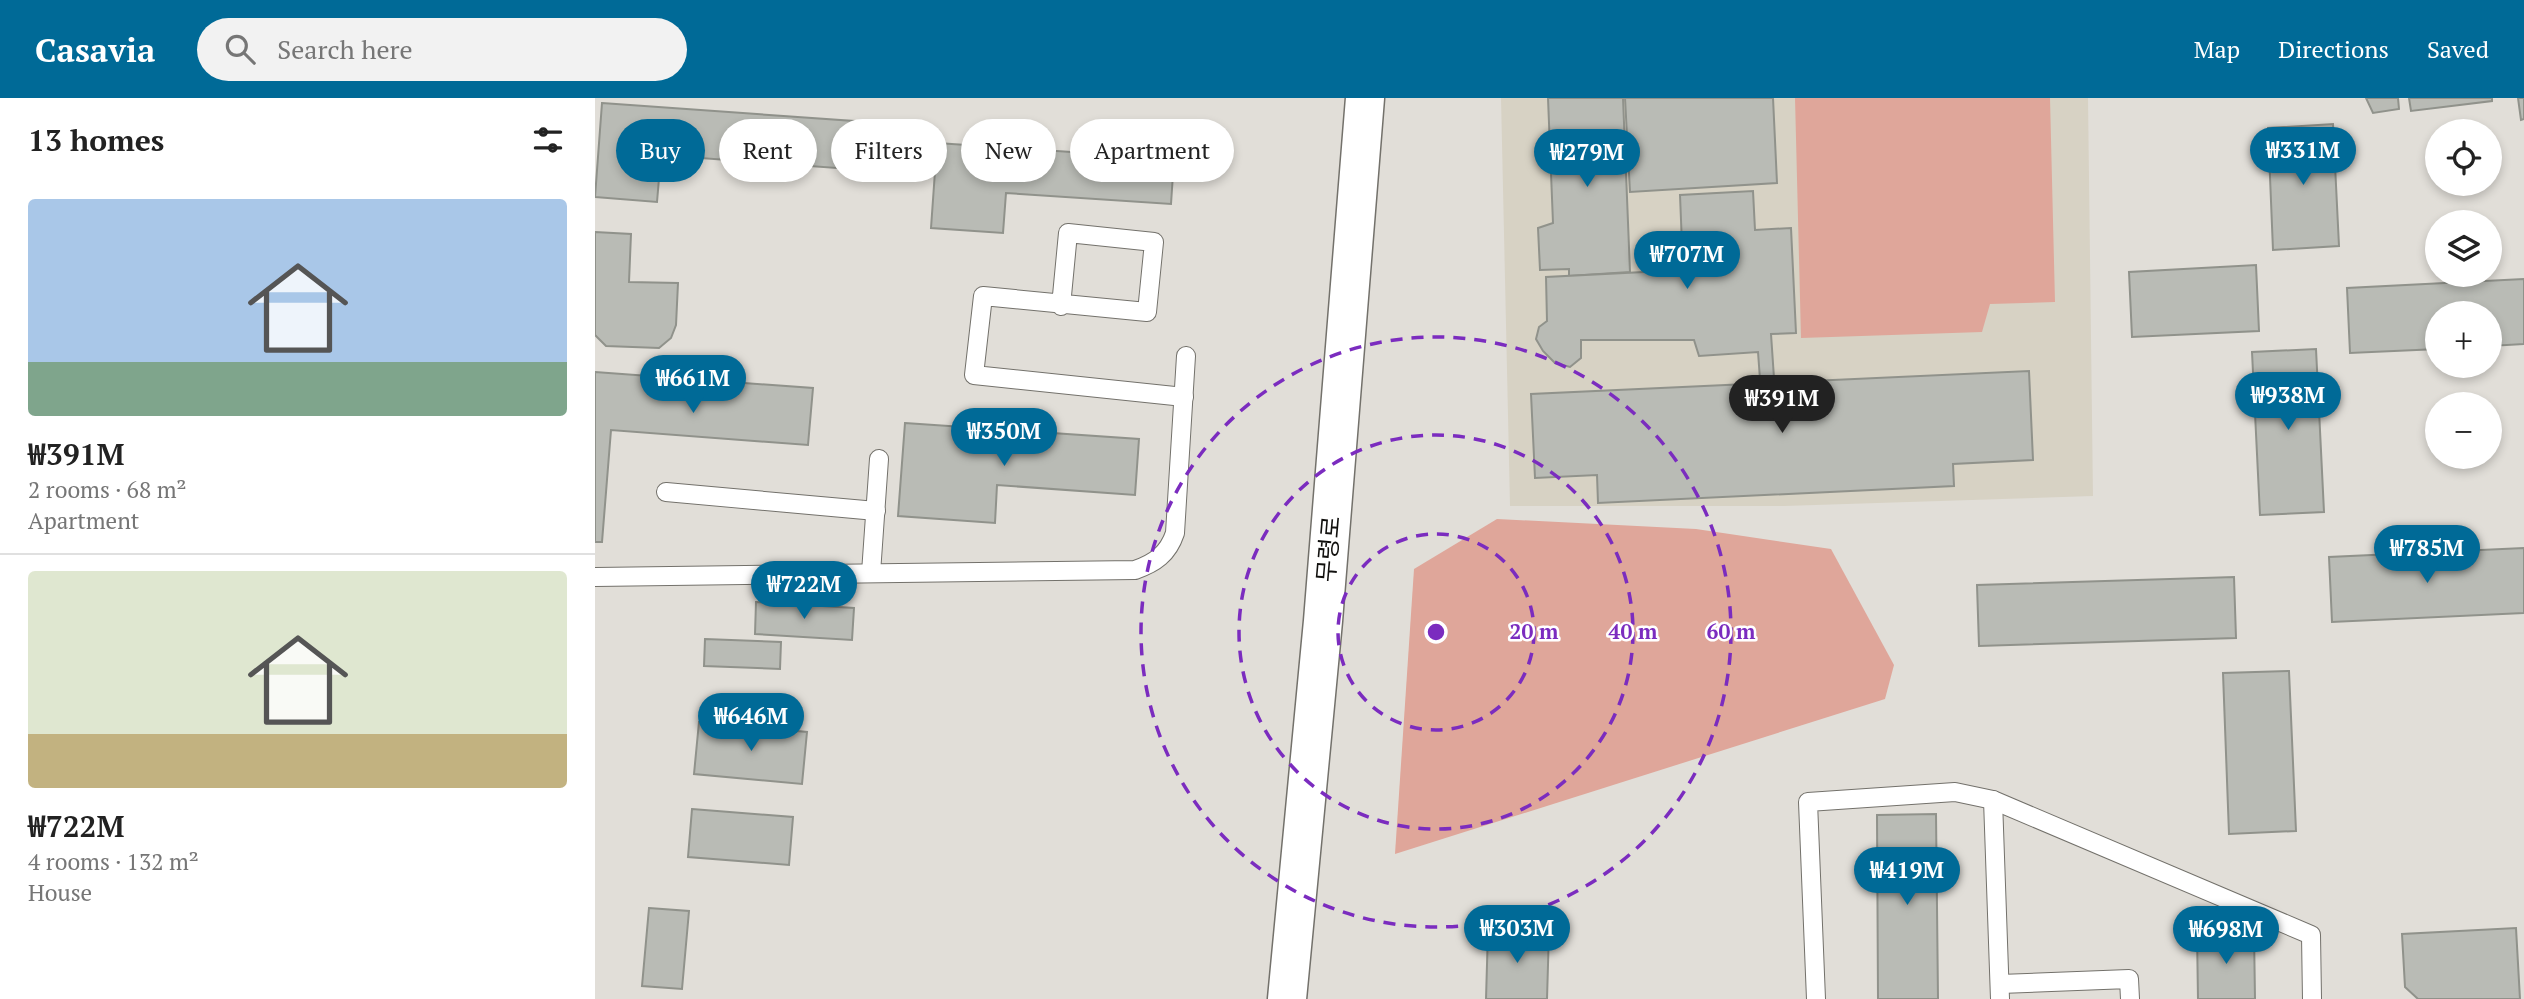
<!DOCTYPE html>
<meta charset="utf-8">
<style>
body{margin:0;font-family:"PT Serif","Noto Sans KR",serif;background:#f2f2f2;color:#222;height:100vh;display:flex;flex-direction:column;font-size:26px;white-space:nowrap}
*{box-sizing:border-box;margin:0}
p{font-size:23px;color:#767676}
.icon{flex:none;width:38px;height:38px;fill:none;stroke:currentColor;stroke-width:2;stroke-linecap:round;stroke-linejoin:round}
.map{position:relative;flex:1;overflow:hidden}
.sheet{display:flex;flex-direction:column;background:#fff;width:595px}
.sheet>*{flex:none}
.hud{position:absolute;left:21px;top:21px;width:665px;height:63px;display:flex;gap:14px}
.controls{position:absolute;left:1830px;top:21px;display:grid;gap:14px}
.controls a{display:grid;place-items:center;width:77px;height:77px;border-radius:50%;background:#fff;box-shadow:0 4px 10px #0003;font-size:35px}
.price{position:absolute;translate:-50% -60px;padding:0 16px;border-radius:24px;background:#006a97;color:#fff;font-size:23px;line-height:46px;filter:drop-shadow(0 2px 4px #0008)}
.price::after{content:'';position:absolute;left:50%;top:42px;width:21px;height:16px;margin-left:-10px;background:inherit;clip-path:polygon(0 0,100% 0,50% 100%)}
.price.on{background:#222;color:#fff}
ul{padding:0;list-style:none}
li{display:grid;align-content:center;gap:14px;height:371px;padding:0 28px}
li+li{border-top:2px solid #e0e0e0}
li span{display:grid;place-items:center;height:217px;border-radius:7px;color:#555}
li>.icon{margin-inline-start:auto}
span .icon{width:126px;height:126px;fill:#fffc;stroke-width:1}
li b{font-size:30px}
h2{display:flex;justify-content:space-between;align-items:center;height:84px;padding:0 28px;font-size:30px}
.pill{padding:0 24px;border-radius:32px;background:#fff;box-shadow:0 4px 10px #0003;font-size:24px;line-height:63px}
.pill.on{background:#006a97;color:#fff}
header{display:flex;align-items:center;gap:42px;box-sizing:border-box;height:98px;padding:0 35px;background:#006a97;color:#fff}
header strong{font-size:33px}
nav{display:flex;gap:38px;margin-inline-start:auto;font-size:24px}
.search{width:490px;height:63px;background:#f2f2f2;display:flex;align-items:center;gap:18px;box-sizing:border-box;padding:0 24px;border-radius:38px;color:#767676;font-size:26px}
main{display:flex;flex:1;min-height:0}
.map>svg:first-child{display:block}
.built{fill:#d7d2c4}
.green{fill:#dfa69a}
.building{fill:#b9bbb5;stroke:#90928b;stroke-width:2}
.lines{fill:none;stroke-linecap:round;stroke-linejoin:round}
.service-casing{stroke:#73716b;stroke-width:20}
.secondary-casing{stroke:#73716b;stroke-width:41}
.service{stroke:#fff;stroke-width:18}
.secondary{stroke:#fff;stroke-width:38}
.ring{fill:none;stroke:#7b2cbf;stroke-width:3.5;stroke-dasharray:12 9}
.labels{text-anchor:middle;stroke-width:5;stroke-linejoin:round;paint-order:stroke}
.street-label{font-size:24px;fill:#11100e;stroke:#fff}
.centre{fill:#7b2cbf;stroke:#fff;stroke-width:3.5}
.ring-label{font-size:21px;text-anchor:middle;font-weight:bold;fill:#7b2cbf;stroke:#fff;stroke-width:5;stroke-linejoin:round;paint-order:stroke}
</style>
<header>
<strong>Casavia</strong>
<div class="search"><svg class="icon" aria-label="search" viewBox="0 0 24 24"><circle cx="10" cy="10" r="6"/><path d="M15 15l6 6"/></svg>Search here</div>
<nav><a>Map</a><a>Directions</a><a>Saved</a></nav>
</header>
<main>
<section class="sheet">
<h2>13 homes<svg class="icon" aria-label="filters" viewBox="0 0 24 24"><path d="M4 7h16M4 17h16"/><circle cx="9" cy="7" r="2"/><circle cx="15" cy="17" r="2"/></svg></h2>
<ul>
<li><span style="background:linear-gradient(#a9c7e8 75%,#7fa58c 0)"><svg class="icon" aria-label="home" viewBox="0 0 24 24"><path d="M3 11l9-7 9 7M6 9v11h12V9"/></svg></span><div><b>₩391M</b><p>2 rooms · 68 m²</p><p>Apartment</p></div></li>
<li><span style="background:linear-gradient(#dfe7d0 75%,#c2b280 0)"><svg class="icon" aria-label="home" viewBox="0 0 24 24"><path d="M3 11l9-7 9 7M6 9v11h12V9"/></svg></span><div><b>₩722M</b><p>4 rooms · 132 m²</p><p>House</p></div></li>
</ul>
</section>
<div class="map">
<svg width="1929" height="901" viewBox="0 0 1929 901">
<rect width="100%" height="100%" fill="#e1ded8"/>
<polygon class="built" points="906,0 1493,0 1498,398 1189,408 915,408"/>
<g class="green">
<polygon points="1200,0 1455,0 1460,204 1395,206 1387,234 1206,240"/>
<polygon points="902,421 1101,431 1236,451 1299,567 1290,601 800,756 819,471"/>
</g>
<g class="building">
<polygon points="953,0 1028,0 1035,174 974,178 974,171 945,172 943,130 958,125"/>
<polygon points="1030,0 1178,0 1182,85 1035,94"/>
<polygon points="1771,0 1803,0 1804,11 1778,15"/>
<polygon points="1814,0 1897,0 1897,3 1816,13"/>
<polygon points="1923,0 1929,0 1929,21 1926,22"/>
<polygon points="7,5 259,23 255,71 66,57 62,104 0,99"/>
<polygon points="1738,26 1744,148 1678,152 1673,30"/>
<polygon points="342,45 579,61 576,106 411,95 408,135 336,130"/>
<polygon points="1158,93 1160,132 1196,130 1201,235 1176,236 1179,280 1165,281 1163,254 1104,258 1099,242 986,242 986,260 975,269 960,265 948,253 941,241 944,229 952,223 951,179 1088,172 1085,97"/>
<polygon points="0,134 36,136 34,184 83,185 81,227 76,240 64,250 11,248 0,237"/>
<polygon points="1661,167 1664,233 1537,239 1534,174"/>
<polygon points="1929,181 1929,246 1895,248 1895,215 1843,215 1843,251 1755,255 1752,190"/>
<polygon points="1721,251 1729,414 1665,417 1657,254"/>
<polygon points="1434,273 1438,362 1358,366 1359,388 1003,405 1002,377 940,380 936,296"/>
<polygon points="0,274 218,290 213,347 16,332 7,444 0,444"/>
<polygon points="310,325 544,341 540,397 402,387 400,425 303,418"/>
<polygon points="1929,450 1929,515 1737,524 1734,459"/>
<polygon points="1639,479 1641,540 1384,548 1382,487"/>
<polygon points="161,504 259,510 257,542 160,536"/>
<polygon points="110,541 186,544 185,571 109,568"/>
<polygon points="1694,573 1701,733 1634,736 1628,575"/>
<polygon points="104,624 212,634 207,686 99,676"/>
<polygon points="97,711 198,719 194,767 93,759"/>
<polygon points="1341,716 1343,901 1283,901 1282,717"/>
<polygon points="54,810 94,813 87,891 47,888"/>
<polygon points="1921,830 1925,901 1823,901 1810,889 1807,836"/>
<polygon points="893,832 954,833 952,901 891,901"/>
<polygon points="1659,834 1660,901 1603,901 1602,835"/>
</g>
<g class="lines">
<defs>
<g id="service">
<polyline points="466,208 473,135 559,144 552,214 388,198 379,277 589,299"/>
<polyline points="71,394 281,413"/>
<polyline points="276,475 284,361"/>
<path d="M0,479l540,-7c20,-7 33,-16 40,-37l11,-177"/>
<polyline points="1398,702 1405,901"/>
<polyline points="1405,886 1534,881 1535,901"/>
<polyline points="1221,901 1213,704 1360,694 1398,702 1716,837 1717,901"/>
</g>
<polyline id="secondary" points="692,901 728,523 770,0"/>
</defs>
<use href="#service" class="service-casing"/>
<use href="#secondary" class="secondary-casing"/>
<use href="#service" class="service"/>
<use href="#secondary" class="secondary"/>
</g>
<g class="ring">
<circle cx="841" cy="534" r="98"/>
<circle cx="841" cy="534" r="197"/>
<circle cx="841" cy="534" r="295"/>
</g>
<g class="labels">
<g class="street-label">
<text transform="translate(734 451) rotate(-85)" y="8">무령로</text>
</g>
</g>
<circle cx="841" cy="534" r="10" class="centre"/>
<g class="ring-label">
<text x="939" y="541">20 m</text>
<text x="1038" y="541">40 m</text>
<text x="1136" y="541">60 m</text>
</g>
</svg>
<div class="controls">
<a><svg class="icon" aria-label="locate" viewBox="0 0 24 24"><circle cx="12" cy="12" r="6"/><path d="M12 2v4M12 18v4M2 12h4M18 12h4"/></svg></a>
<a><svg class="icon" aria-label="layers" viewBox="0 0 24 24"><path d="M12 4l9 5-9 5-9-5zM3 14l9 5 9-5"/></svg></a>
<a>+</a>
<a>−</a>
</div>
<b class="price" style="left:1708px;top:89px">₩331M</b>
<b class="price" style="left:992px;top:91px">₩279M</b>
<b class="price" style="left:1092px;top:193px">₩707M</b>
<b class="price" style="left:98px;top:317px">₩661M</b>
<b class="price" style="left:1693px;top:334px">₩938M</b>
<b class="price on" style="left:1187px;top:337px">₩391M</b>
<b class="price" style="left:409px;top:370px">₩350M</b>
<b class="price" style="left:1832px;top:487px">₩785M</b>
<b class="price" style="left:209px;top:523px">₩722M</b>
<b class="price" style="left:156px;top:655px">₩646M</b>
<b class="price" style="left:1312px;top:809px">₩419M</b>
<b class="price" style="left:922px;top:867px">₩303M</b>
<b class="price" style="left:1631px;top:868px">₩698M</b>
<div class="hud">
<a class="pill on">Buy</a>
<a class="pill">Rent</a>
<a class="pill">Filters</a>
<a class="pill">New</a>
<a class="pill">Apartment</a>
</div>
</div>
</main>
